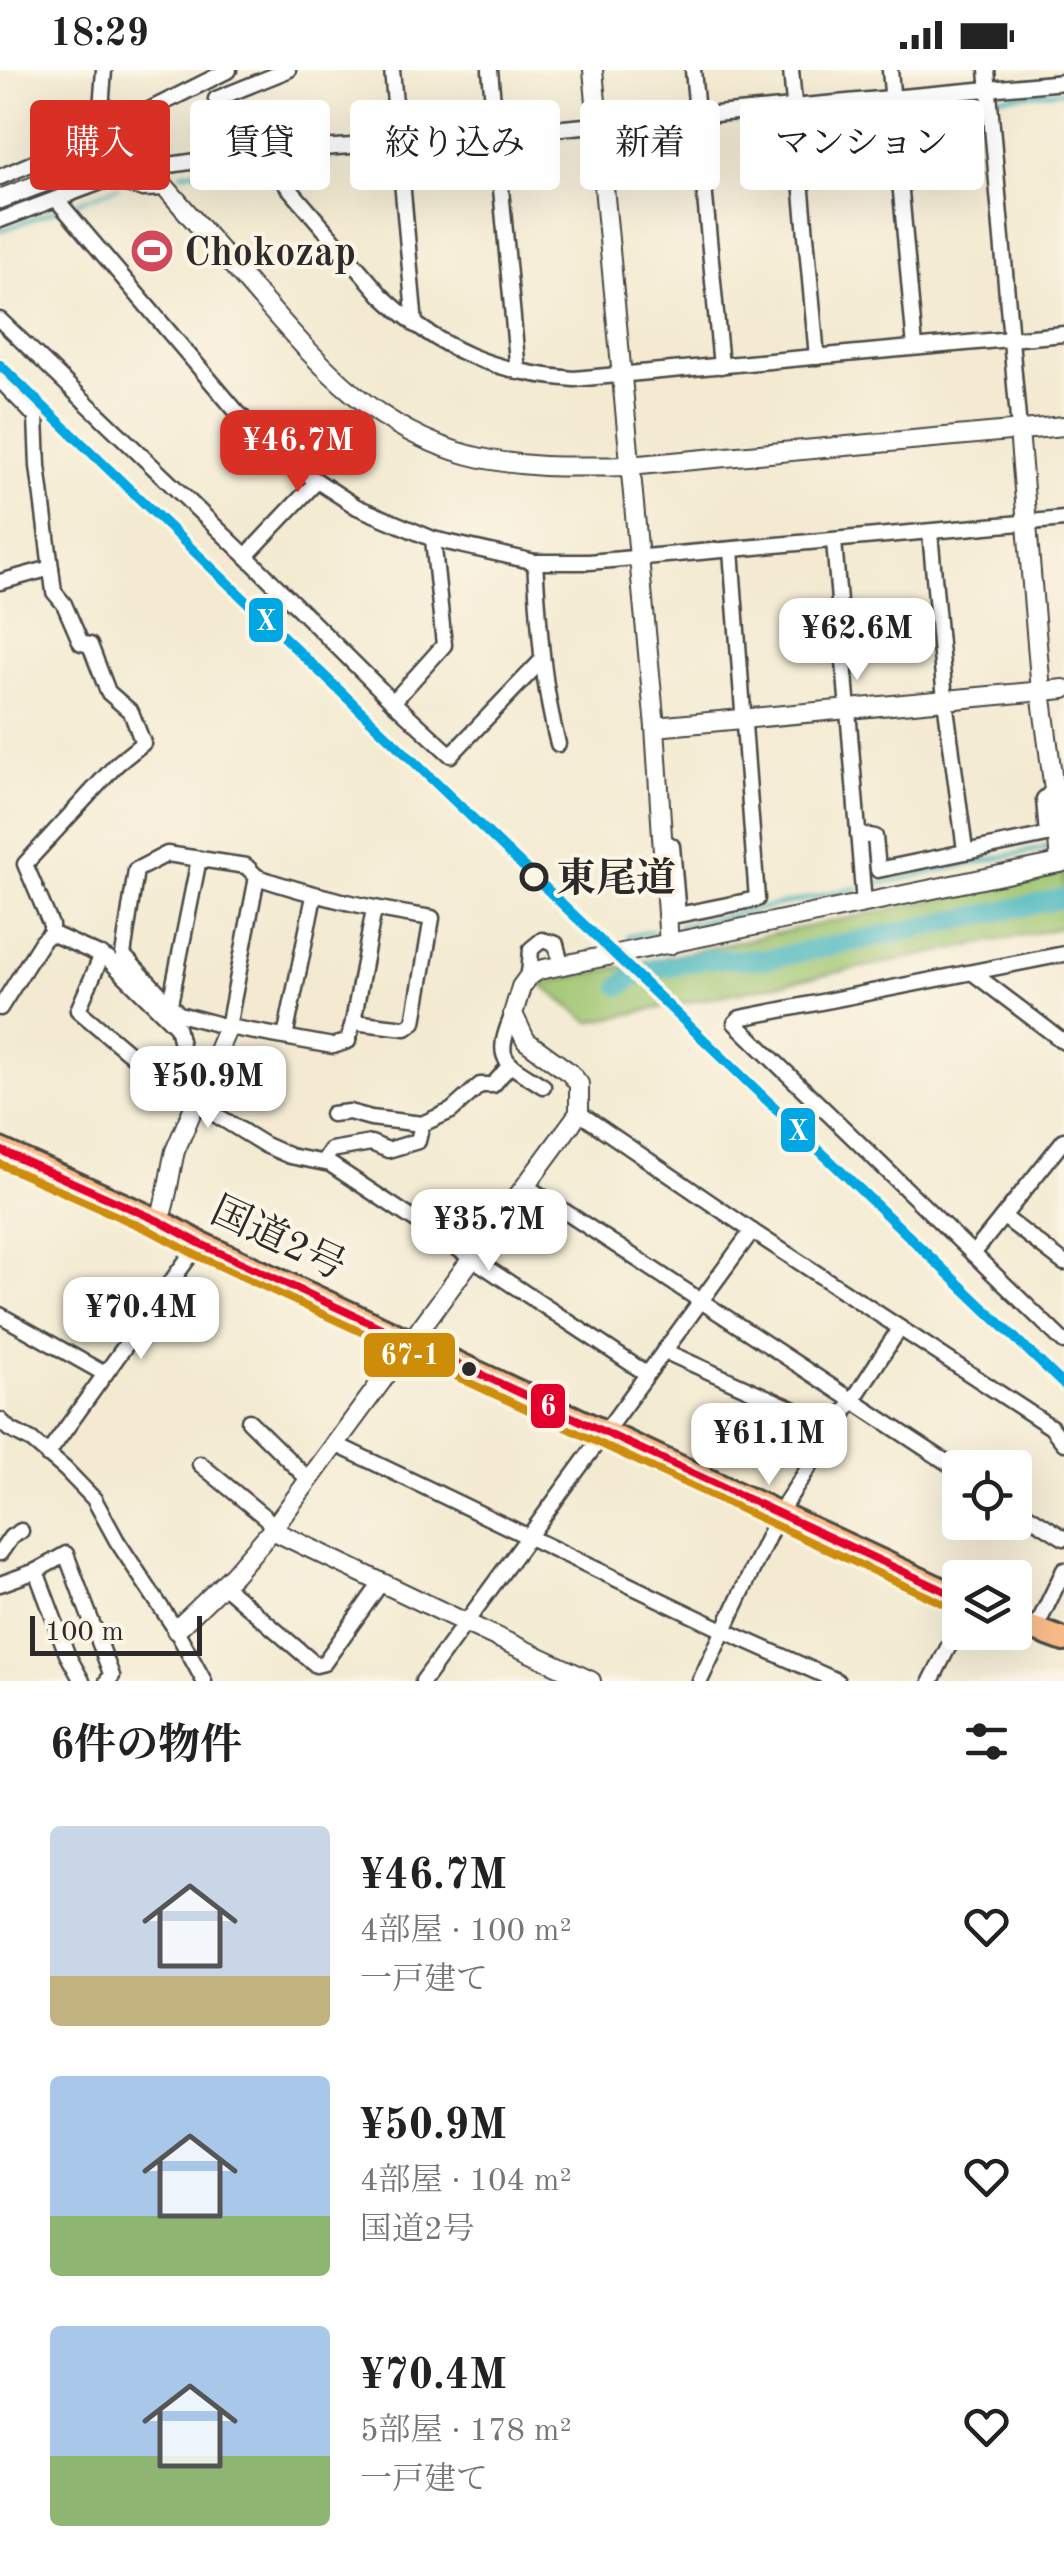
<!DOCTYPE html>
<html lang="ja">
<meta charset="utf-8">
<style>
body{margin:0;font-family:"Old Standard TT","Noto Serif JP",serif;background:#f2f2f2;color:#222;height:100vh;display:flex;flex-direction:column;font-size:38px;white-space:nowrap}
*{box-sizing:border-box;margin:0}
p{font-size:32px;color:#767676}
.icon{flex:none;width:55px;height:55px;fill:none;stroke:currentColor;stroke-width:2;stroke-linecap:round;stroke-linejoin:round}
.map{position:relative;height:1611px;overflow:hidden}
.drawer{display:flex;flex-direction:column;background:#fff;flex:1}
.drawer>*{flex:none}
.banner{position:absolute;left:30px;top:30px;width:1005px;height:90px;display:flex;gap:20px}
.controls{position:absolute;left:942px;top:1380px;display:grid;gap:20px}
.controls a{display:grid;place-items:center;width:90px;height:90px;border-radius:10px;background:#fff;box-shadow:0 10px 40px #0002;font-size:50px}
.scale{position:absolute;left:30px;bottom:25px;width:172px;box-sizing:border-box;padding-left:10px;border:5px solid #2b2b2b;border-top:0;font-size:28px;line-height:35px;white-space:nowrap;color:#2b2b2b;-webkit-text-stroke:8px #fcf5e5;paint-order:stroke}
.price{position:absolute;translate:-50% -85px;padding:0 22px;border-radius:20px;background:#fff;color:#222;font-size:32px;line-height:65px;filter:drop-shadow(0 2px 5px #0008)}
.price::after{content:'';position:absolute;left:50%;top:60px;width:30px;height:22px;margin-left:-15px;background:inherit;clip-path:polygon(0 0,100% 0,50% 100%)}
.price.active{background:#d93025;color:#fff}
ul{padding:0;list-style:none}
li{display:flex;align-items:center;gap:30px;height:250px;padding:0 50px}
li span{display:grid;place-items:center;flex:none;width:280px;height:200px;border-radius:10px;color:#555}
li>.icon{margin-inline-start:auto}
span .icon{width:120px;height:120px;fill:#fffc;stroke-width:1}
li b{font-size:42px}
h2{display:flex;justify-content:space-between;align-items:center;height:120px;padding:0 50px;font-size:42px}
.pill{padding:0 35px;border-radius:10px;background:#fff;box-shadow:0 10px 40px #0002;font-size:35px;line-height:90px}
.pill.active{background:#d93025;color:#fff}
.status{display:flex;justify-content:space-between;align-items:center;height:70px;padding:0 50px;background:#fff;direction:ltr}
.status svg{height:28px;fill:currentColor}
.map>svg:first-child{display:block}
.green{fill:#9ec570;stroke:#64784e;stroke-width:2.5}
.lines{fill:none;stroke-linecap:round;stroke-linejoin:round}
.stream{stroke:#47b6be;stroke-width:4}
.river{stroke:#47b6be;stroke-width:20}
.minor-casing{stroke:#494844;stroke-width:19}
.tertiary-casing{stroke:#494844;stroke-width:22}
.trunk-casing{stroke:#494844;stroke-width:28}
.minor{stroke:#fff;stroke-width:14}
.tertiary{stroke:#fff;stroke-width:18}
.trunk{stroke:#f9bc89;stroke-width:22}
.bus-1-casing{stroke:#fcf5e5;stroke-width:15}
.bus-2-casing{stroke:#fcf5e5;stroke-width:15}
.bus-1{stroke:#e4002b;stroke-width:8}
.bus-2{stroke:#ce8d09;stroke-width:8}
.rail-1-casing{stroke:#fcf5e5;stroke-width:18}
.rail-1{stroke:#00a7e3;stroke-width:10}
.stop-dot{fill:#fcf5e5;stroke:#2b2b2b;stroke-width:5}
.bus-dot{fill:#2b2b2b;stroke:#fcf5e5;stroke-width:4}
.labels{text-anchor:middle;stroke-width:8;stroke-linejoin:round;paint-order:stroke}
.poi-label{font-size:40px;font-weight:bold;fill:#2b2b2b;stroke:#fcf5e5;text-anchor:start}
.stop-label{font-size:40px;font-weight:bold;fill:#2b2b2b;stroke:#fcf5e5;text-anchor:start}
.street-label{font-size:40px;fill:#2b2b2b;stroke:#fcf5e5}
.line-badge{stroke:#fcf5e5;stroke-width:4}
.badge-label{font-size:28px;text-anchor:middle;font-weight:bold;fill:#fff}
</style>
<div class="status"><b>18:29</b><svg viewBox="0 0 49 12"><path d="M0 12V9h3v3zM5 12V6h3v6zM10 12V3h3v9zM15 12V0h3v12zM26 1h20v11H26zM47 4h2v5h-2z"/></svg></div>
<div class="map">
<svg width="1064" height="1611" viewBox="0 0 1064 1611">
<rect width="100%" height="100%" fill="#fcf5e5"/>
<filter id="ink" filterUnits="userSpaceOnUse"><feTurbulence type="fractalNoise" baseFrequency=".01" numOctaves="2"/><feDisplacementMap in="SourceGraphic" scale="20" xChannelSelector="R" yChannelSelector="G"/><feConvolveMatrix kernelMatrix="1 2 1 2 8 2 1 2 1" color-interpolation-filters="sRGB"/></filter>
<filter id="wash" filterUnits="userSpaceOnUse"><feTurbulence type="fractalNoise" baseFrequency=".0048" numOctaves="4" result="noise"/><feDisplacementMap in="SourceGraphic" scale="40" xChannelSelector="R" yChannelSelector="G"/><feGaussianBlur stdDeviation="2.25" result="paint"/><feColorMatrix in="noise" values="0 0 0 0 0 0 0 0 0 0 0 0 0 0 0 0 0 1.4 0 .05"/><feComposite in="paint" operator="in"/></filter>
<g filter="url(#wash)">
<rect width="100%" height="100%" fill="#f3ead1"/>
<polygon class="green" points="1064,802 1064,857 590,952 540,914"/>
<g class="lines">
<g class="stream">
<polyline points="897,36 1064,21"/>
<polyline points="703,54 888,37"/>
<polyline points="614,62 694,55"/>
<polyline points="429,77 585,64"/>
<polyline points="275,93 395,80"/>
<polyline points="181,103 260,94"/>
<polyline points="0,161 118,117"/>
<polyline points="873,815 1049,777"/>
<polyline points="678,856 858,818"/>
<polyline points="628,866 653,861"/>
</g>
<polyline class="river" points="621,916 631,907 650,900 706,889 768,889 1064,828"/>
</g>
</g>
<g filter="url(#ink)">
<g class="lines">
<defs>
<g id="minor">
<path d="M288,0l-72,29 42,53 123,143c58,55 114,78 193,84l490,-45"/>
<polyline points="392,0 415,255"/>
<polyline points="490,0 518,302"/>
<polyline points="693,0 721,296"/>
<polyline points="791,0 817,287"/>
<polyline points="890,0 915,277"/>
<polyline points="987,0 1019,360"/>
<polyline points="103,90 99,65 104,0"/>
<polyline points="149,98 258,82 399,73 1064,12"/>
<polyline points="0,107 99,65 229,0"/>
<polyline points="57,130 237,342 291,394 357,437 433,469 535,492 589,492 1064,449"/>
<polyline points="0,150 109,109 143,119 167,118"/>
<polyline points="0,250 246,486 393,632 451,685 542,590"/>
<polyline points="0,310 36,347 38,396 54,522 64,534 81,573 90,575 108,622 131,642 143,673 117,694 25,794 51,855 51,863"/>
<polyline points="930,462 945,630 965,780"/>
<polyline points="834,471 864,834"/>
<polyline points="246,486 317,411"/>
<path d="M535,492c4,62 7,122 23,182"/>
<polyline points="0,512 51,498"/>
<polyline points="393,632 444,575 433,469"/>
<polyline points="858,764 875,767 878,800 1047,765 1044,729 1054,720 1064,726"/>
<polyline points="661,769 672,776 678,845 757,829 731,480"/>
<path d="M257,807c57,19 114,32 175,41l-18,104 -8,6 -53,-6"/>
<polyline points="1064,884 740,948 735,953 1064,1272"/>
<polyline points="102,885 78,940 167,1015 265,1075 290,1086 330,1094 647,1304"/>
<polyline points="973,903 1064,972"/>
<polyline points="529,906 531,879 542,870 556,874 561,895"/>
<polyline points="170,934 199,789"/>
<polyline points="0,938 42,871 51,863 108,889 177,957 194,1032"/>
<path d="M513,944c-20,48 -9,47 30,72"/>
<polyline points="228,957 257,807 246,796 167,784 136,800 123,885 179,944 228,957 333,976 348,971 353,952 374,839"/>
<polyline points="285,967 314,826"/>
<polyline points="579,1043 752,1161 1051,1357 1064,1373"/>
<polyline points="332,1044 349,1042 371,1048 422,1054"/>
<polyline points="323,1092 331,1080 371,1073 388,1080 418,1071 422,1054 451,1041 480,1015 493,1015 510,995"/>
<polyline points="526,1116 960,1401"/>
<polyline points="1004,1147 1064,1193"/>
<polyline points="973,1184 1064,1070"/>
<polyline points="0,1245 105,1304"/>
<polyline points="664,1281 835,1358"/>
<polyline points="0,1350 9,1359 32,1371 65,1399 94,1429 117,1471 176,1560 204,1611"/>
<polyline points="249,1351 308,1409"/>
<polyline points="335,1374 723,1560 837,1611"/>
<polyline points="47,1385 199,1173"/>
<polyline points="200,1394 267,1449 272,1460"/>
<polyline points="1015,1437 1064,1468"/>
<polyline points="0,1483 11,1467 21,1461"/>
<polyline points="36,1501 67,1584 82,1611"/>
<polyline points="0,1514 36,1501 66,1484 112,1606 107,1611"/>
<polyline points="223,1515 316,1595 324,1593 381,1513"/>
<polyline points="1035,1560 1064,1500"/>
<polyline points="423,1611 752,1161"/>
<polyline points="700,1611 779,1443 900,1258"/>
<polyline points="931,1611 960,1554"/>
</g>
<g id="tertiary">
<polyline points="593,0 655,657 669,875"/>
<path d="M0,129l103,-39 28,-4 18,12c35,41 70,81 105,122 63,72 118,139 215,165 53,14 106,12 160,11l435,-40"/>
<polyline points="1019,360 1041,621 1054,720 1060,793"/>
<polyline points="655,657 1064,619"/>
<path d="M159,1151c9,-23 10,-46 16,-70l53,-124"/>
<polyline points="272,1460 466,1553 591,1611"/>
<polyline points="176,1560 234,1504 272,1460 579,1043 579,1014 570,1003 526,971 513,944 521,917 529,906 539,900 1064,792"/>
</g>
<g id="trunk">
<polyline points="0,1080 159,1151 199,1173 960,1528"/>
<polyline points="1015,1552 1064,1570"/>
</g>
</defs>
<use href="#minor" class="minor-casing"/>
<use href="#tertiary" class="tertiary-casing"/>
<use href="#trunk" class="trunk-casing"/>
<use href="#minor" class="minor"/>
<use href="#tertiary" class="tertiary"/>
<use href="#trunk" class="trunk"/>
<defs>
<polyline id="bus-1" points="0,1080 159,1151 199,1173 960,1528"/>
<polyline id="bus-2" points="0,1094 153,1162 194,1184 955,1539"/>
</defs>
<use href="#bus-1" class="bus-1-casing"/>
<use href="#bus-2" class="bus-2-casing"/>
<use href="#bus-1" class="bus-1"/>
<use href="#bus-2" class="bus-2"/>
<defs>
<polyline id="rail-1" points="0,295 1064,1315"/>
</defs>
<use href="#rail-1" class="rail-1-casing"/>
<use href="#rail-1" class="rail-1"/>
</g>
</g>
<defs>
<symbol id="stadium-disc" viewBox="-11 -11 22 22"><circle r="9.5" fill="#d1495b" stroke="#fcf5e5"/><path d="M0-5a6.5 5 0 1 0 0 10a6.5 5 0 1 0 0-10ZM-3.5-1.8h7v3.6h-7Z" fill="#fff"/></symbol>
</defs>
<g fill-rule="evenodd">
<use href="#stadium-disc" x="127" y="156" width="50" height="50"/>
</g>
<circle class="stop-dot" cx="534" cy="807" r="12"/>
<circle class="bus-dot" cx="469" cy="1299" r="9"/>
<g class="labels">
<g class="poi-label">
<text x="184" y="195">Chokozap</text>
</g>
<g class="stop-label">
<text x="556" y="821">東尾道</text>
</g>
<g class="street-label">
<text transform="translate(279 1167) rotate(25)" y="14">国道2号</text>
</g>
</g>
<g class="line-badge">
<rect x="247" y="526" width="38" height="48" rx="10" fill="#00a7e3"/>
<rect x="779" y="1036" width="38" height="48" rx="10" fill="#00a7e3"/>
<rect x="362" y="1261" width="95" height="48" rx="10" fill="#ce8d09"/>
<rect x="529" y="1312" width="38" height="48" rx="10" fill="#e4002b"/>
</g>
<g class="badge-label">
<text x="266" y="560">X</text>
<text x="798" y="1070">X</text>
<text x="410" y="1294">67-1</text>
<text x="548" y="1345">6</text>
</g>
</svg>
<div class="controls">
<a><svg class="icon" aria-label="locate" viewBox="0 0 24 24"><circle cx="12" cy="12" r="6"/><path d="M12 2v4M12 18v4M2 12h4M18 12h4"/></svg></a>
<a><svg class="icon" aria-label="layers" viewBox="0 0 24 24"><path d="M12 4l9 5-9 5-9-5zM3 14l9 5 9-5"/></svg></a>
</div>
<div class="scale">100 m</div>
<b class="price active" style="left:298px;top:425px">¥46.7M</b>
<b class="price" style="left:857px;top:613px">¥62.6M</b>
<b class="price" style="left:208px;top:1061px">¥50.9M</b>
<b class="price" style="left:489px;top:1204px">¥35.7M</b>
<b class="price" style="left:141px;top:1292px">¥70.4M</b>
<b class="price" style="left:769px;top:1418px">¥61.1M</b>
<div class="banner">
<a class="pill active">購入</a>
<a class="pill">賃貸</a>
<a class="pill">絞り込み</a>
<a class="pill">新着</a>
<a class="pill">マンション</a>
</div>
</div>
<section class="drawer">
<h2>6件の物件<svg class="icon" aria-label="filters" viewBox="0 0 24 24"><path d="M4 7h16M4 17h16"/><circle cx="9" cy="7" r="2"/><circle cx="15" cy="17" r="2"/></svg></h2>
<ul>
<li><span style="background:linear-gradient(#c9d6e8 75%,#c2b280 0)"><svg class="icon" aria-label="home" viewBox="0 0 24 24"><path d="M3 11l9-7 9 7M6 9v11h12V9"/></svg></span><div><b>¥46.7M</b><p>4部屋 · 100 m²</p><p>一戸建て</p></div><svg class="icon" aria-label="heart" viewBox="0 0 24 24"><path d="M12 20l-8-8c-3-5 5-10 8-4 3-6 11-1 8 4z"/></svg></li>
<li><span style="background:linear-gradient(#a9c7e8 70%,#8fb573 0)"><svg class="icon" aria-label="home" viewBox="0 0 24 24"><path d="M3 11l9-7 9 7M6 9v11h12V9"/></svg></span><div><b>¥50.9M</b><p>4部屋 · 104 m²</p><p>国道2号</p></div><svg class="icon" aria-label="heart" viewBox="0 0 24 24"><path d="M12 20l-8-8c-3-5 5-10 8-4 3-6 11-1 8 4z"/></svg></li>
<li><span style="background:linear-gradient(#a9c7e8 65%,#8fb573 0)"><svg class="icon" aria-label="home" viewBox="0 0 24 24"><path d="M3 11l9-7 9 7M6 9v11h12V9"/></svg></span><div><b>¥70.4M</b><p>5部屋 · 178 m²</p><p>一戸建て</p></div><svg class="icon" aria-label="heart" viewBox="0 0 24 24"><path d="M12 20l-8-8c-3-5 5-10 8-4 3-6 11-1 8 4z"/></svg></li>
</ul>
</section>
